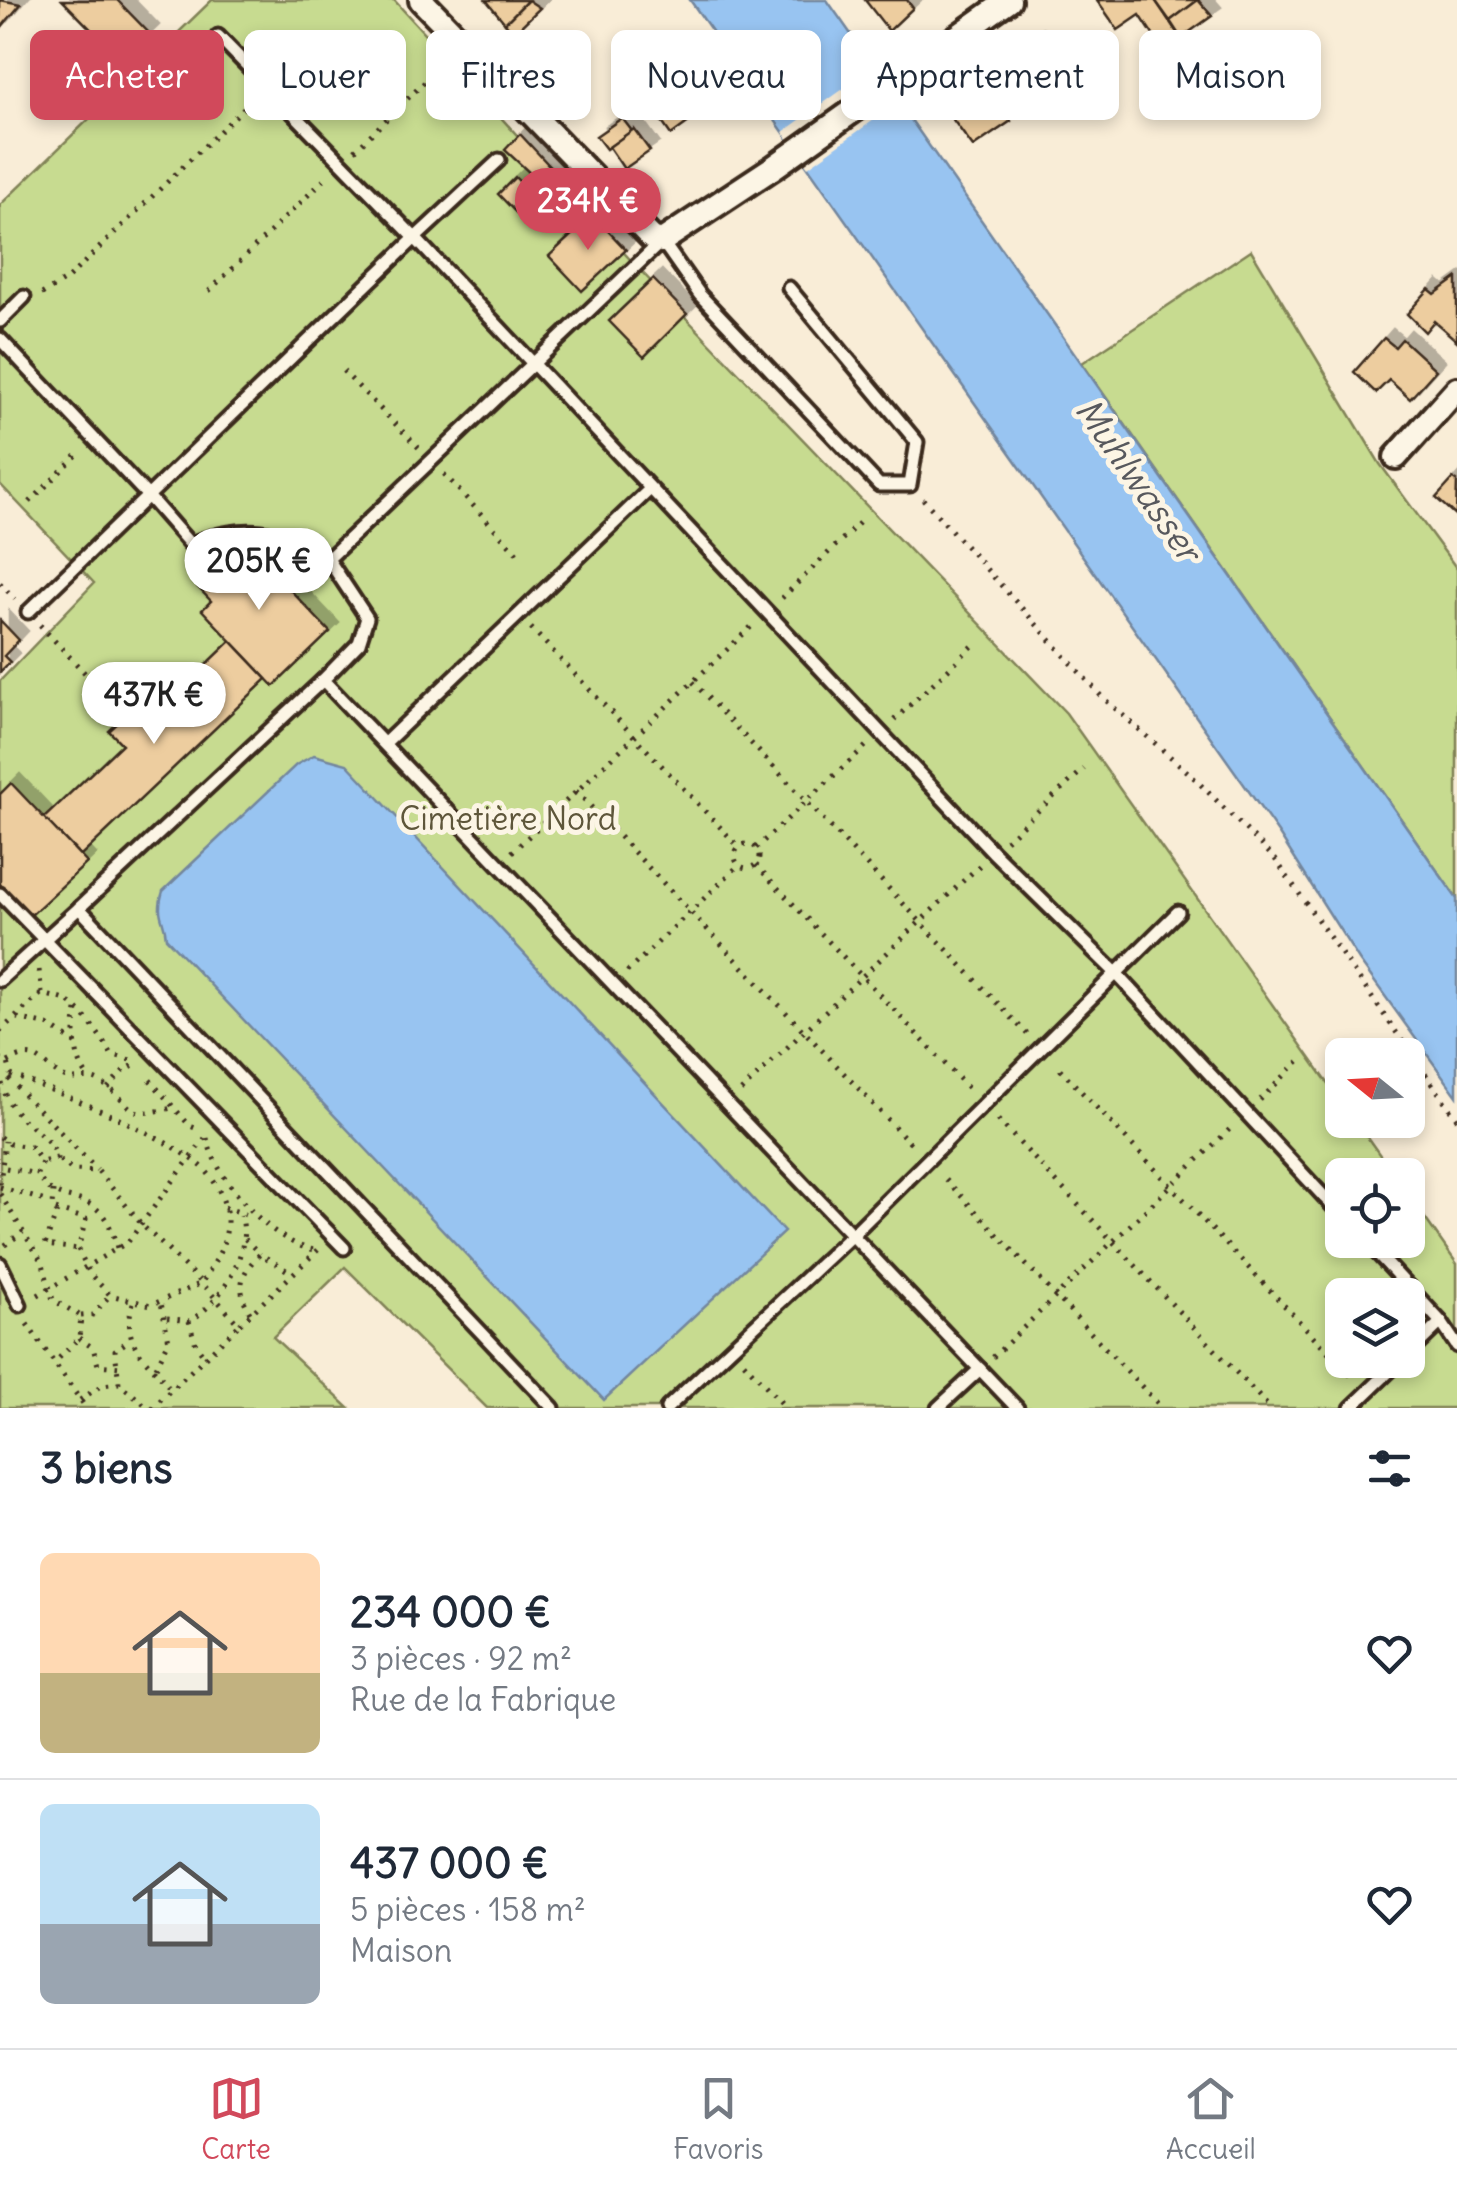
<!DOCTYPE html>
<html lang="fr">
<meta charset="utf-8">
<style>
body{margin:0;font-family:Delius,sans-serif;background:#f2f2f3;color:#1f2937;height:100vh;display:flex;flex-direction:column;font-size:38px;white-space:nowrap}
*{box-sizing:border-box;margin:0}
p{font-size:32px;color:#747a83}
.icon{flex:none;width:55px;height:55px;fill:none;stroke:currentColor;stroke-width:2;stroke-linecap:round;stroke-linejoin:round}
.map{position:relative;height:1408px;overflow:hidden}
.details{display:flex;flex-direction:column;background:#fff;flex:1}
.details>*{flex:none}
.guide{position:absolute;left:30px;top:30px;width:1398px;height:90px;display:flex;gap:20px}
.needle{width:65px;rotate:288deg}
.controls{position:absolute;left:1325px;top:1038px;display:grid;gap:20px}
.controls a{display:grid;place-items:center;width:100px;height:100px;border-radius:15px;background:#fff;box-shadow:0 5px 15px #0003;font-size:50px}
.price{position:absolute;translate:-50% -85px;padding:0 22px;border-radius:35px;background:#fff;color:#222;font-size:32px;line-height:65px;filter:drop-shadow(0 2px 5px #0008)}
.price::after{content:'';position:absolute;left:50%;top:60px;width:30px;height:22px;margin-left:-15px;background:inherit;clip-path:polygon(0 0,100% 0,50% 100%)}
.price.current{background:#d1495b;color:#fff}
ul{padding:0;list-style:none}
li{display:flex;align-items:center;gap:30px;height:250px;padding:0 40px}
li+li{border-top:2px solid #e0e1e3}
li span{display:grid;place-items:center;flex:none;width:280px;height:200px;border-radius:15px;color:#555}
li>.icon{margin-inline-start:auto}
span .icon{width:120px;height:120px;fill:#fffc;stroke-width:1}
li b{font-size:42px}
h2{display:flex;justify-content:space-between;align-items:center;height:120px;padding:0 40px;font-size:42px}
.pill{padding:0 35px;border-radius:15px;background:#fff;box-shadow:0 5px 15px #0003;font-size:35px;line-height:90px}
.pill.current{background:#d1495b;color:#fff}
.menu{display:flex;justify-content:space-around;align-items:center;height:140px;border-top:2px solid #e0e1e3;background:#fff;font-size:28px;color:#747a83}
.menu a{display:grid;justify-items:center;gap:5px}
.menu .current{color:#d1495b}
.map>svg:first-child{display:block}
.green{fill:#c7db90;stroke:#818257;stroke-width:2.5;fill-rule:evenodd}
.water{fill:#98c4f1;stroke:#73869d;stroke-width:2.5}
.pier{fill:#f9edd7}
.building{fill:#edcd9f;stroke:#3b2a1e;stroke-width:2.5;filter:url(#shadow)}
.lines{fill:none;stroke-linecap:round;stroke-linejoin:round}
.lane-casing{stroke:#3b2a1e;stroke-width:19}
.street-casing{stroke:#3b2a1e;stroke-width:30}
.path{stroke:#3b2a1e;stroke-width:5;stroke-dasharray:2.5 8;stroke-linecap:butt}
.lane{stroke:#fcf5e5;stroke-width:11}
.street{stroke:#fcf5e5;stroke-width:22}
.labels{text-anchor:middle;stroke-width:10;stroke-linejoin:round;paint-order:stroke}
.park-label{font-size:32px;fill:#5e563a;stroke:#fcf5e5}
.water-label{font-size:35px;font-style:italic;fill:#57585d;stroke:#fcf5e5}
</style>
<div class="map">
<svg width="1457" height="1408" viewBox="0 0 1457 1408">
<defs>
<filter id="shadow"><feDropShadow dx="9" dy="-9" stdDeviation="0" flood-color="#0004"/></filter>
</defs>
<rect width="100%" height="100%" fill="#f9edd7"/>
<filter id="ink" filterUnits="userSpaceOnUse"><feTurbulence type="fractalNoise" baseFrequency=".01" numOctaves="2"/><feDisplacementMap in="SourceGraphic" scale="20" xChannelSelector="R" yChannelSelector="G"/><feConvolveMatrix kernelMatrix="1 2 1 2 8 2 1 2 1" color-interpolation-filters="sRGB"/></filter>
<g filter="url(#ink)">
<g class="green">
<path d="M212,0h182l243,267 429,446 276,390v17h13l39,55h-52v65h66v-46l49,70v144h-970l-142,-141 -72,70 76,71h-349v-727l94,-98 -94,-99v-279zM1342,1295h66v65h-66z"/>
<polygon points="1251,250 1380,464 1457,569 1457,899 1082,363"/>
</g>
<g class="water">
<polygon points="690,0 827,0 1457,899 1457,1096 1359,960 1279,834"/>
<path d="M314,755l33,9 437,468 -180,168 -438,-462c-1,-20 -11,-21 -3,-47l133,-126z"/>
</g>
<polygon class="pier" points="874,67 899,102 808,167 783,132"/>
<g class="building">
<polygon points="0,0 21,4 0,29"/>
<polygon points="62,0 117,0 150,34 122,61"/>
<polygon points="486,0 528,0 505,23"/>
<polygon points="528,0 540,8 514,33 505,23"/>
<polygon points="865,0 907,0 913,8 889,31"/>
<polygon points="1097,0 1155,0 1178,34 1161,47 1140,15 1118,30"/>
<polygon points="1155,0 1198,0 1170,21"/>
<polygon points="1198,0 1212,16 1181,38 1170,21"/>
<polygon points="1034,37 1048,58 1057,51 1078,80 1068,87 1073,95 1043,115 1003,58"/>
<polygon points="690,45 715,81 698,93 672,58"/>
<polygon points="991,67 1004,86 996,92 1011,121 973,147 951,117 956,113 946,98"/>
<polygon points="683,77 701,113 671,135 648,102"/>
<polygon points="622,118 632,131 606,149 596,136"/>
<polygon points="634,129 650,151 624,169 609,147"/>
<polygon points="520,134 585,204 574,214 505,150"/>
<polygon points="515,177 546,210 529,226 498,194"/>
<polygon points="593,215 626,250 582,291 549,256"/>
<polygon points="1457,278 1457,341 1434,321 1425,332 1407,314 1429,289 1435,294"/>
<polygon points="653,279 687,314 644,357 609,321"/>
<polygon points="1384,338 1395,347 1402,339 1436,370 1410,399 1389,380 1376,393 1354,372"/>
<polygon points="1453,479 1457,481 1456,516 1436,498"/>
<polygon points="228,544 249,566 259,557 330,632 274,686 202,610 211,601 191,580"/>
<polygon points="0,620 19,640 4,656 10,662 0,672"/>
<polygon points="231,641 267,679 81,856 44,818 122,744 109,731 141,701 154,715"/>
<polygon points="11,783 87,863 30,916 0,884 0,794"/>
</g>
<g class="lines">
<defs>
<g id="lane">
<polyline points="218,36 415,238 499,160"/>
<polyline points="0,321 24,297"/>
<polyline points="0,339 148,496 415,238 993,852 1114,971 1342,1216"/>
<polyline points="328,559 367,618 359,643 323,680 1017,1408"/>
<path d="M28,612l120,-116 42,48c59,-21 85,-16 138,15l334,-318 38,54 179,190h31l7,-43 -128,-154"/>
<polyline points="323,680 79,908 553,1408"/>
<polyline points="386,742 650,489"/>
<polyline points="0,894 344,1248"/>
<polyline points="0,980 79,908"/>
<polyline points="1365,1240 1441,1322 1457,1346"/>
<polyline points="0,1264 20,1305"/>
<polyline points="1408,1354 1441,1322"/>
<polyline points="667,1408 853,1234 1178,912"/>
<polyline points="938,1408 980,1369"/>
<polyline points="1351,1408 1401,1360"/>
</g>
<g id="street">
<polyline points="421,0 652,238 662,241 774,167 1009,0"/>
<polyline points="1396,457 1457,389"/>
</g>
</defs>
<use href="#lane" class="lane-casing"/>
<use href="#street" class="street-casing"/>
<g class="path">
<polyline points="355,150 442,65"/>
<polyline points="209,291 329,175"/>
<polyline points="42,294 67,279 254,98"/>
<polyline points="343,371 419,448"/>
<polyline points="444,474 517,553"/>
<polyline points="923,499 1102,697 1189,773 1275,859 1457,1119"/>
<polyline points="30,502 81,451"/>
<polyline points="0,583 15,599"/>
<polyline points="782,598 862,520"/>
<polyline points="40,625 125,716"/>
<polyline points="531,628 739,847"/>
<polyline points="693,682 1027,1034"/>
<polyline points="894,720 978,641"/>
<polyline points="576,791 911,1144"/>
<polyline points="1006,840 1084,769"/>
<circle cx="747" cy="856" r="12"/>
<polyline points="756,848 868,744"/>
<polyline points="512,852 752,626"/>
<polyline points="756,865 968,1088"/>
<path d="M39,970l3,23c8,4 17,4 25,8 12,6 38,40 44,53l23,7"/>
<polyline points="627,972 739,865"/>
<path d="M77,1010c-4,21 -3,51 12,68"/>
<polyline points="17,1018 48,1025 77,1044"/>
<polyline points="0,1031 42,993"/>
<polyline points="0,1059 8,1062 11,1075"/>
<path d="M8,1062c29,-16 31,1 54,14 12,7 26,-2 38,6 39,23 18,39 76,25"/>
<polyline points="1060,1069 1354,1379"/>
<path d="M11,1075c53,19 146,56 189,90 14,12 26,35 27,54 1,24 -13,45 -25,64l37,42 80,-76"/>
<polyline points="9,1079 97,1170"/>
<polyline points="150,1080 190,1126 200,1130"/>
<path d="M2,1083c8,41 49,48 55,75l-15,4"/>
<polyline points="108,1088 124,1070 136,1064"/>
<polyline points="741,1091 980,865"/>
<polyline points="1260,1100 1299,1061"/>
<polyline points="998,1120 1270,1408"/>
<path d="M0,1137l10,7 21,3 11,15 -5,12c21,41 63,3 80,74"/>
<path d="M207,1138c8,41 67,108 109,112"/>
<polyline points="6,1168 37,1174"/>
<polyline points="946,1180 1162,1408"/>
<polyline points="0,1184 5,1141"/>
<polyline points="0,1187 49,1202"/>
<polyline points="53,1191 52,1208 86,1219 78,1249 90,1274 110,1295 151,1305 202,1283 143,1226 98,1171 72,1170 57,1158"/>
<polyline points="0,1194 43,1264 53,1300 81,1316 79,1338 54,1363"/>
<polyline points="224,1207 245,1214"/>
<polyline points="57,1212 45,1245 78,1249"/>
<polyline points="245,1239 260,1254"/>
<polyline points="5,1245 23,1232"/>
<polyline points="38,1295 128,1242 205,1138"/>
<path d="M133,1303c-14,45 17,56 38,87"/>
<path d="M250,1313c-14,-25 -10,-40 10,-59l33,20"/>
<polyline points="81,1316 93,1315 110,1295"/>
<path d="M167,1318l22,3c32,-17 64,-70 52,-106"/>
<polyline points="189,1321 196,1345 205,1357"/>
<polyline points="27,1324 86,1408"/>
<polyline points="79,1338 93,1348 98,1365 120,1367"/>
<polyline points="993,1357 1234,1125"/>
<polyline points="744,1362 786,1408"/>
<polyline points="156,1367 169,1341 161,1303"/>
<polyline points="119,1383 115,1350 130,1340"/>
<polyline points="80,1400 102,1385 119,1383 149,1408"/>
<polyline points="152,1408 239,1325"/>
</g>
<use href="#lane" class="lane"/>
<use href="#street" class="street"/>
</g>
</g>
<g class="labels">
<g class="park-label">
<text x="508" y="830">Cimetière Nord</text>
</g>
<g class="water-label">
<text transform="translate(1138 480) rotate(55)" y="12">Muhlwasser</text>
</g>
</g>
</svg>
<div class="controls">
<a><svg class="needle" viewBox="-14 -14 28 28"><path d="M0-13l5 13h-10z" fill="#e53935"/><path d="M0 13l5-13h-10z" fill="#747a83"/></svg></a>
<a><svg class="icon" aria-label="locate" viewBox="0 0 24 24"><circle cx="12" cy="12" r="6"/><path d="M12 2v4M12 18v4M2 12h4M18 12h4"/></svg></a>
<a><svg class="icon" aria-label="layers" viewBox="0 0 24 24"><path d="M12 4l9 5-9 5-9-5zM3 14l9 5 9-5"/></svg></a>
</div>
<b class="price current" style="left:588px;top:253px">234K €</b>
<b class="price" style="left:259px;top:613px">205K €</b>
<b class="price" style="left:154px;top:747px">437K €</b>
<div class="guide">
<a class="pill current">Acheter</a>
<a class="pill">Louer</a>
<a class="pill">Filtres</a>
<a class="pill">Nouveau</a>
<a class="pill">Appartement</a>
<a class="pill">Maison</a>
</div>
</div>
<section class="details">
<h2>3 biens<svg class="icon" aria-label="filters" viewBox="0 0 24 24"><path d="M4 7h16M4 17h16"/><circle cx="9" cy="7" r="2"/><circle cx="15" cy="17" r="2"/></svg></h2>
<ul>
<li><span style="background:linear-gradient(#ffd9b3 60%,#c2b280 0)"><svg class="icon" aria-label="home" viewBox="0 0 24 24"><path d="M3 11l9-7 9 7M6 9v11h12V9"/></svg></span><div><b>234 000 €</b><p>3 pièces · 92 m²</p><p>Rue de la Fabrique</p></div><svg class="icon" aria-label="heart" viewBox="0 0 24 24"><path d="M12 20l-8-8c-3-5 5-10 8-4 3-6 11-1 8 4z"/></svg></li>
<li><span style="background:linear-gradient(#bfe0f5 60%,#9aa5b1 0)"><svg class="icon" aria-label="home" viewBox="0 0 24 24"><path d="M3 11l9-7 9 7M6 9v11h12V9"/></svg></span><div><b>437 000 €</b><p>5 pièces · 158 m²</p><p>Maison</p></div><svg class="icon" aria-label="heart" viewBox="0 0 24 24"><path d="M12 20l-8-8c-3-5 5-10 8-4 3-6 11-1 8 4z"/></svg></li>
</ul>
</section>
<nav class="menu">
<a class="current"><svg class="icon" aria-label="map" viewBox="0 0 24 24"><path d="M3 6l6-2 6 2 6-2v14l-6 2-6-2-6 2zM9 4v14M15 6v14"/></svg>Carte</a>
<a><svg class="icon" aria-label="saved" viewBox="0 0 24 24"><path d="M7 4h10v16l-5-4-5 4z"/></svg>Favoris</a>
<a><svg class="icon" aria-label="home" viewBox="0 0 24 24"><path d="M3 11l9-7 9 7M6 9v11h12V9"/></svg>Accueil</a>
</nav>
